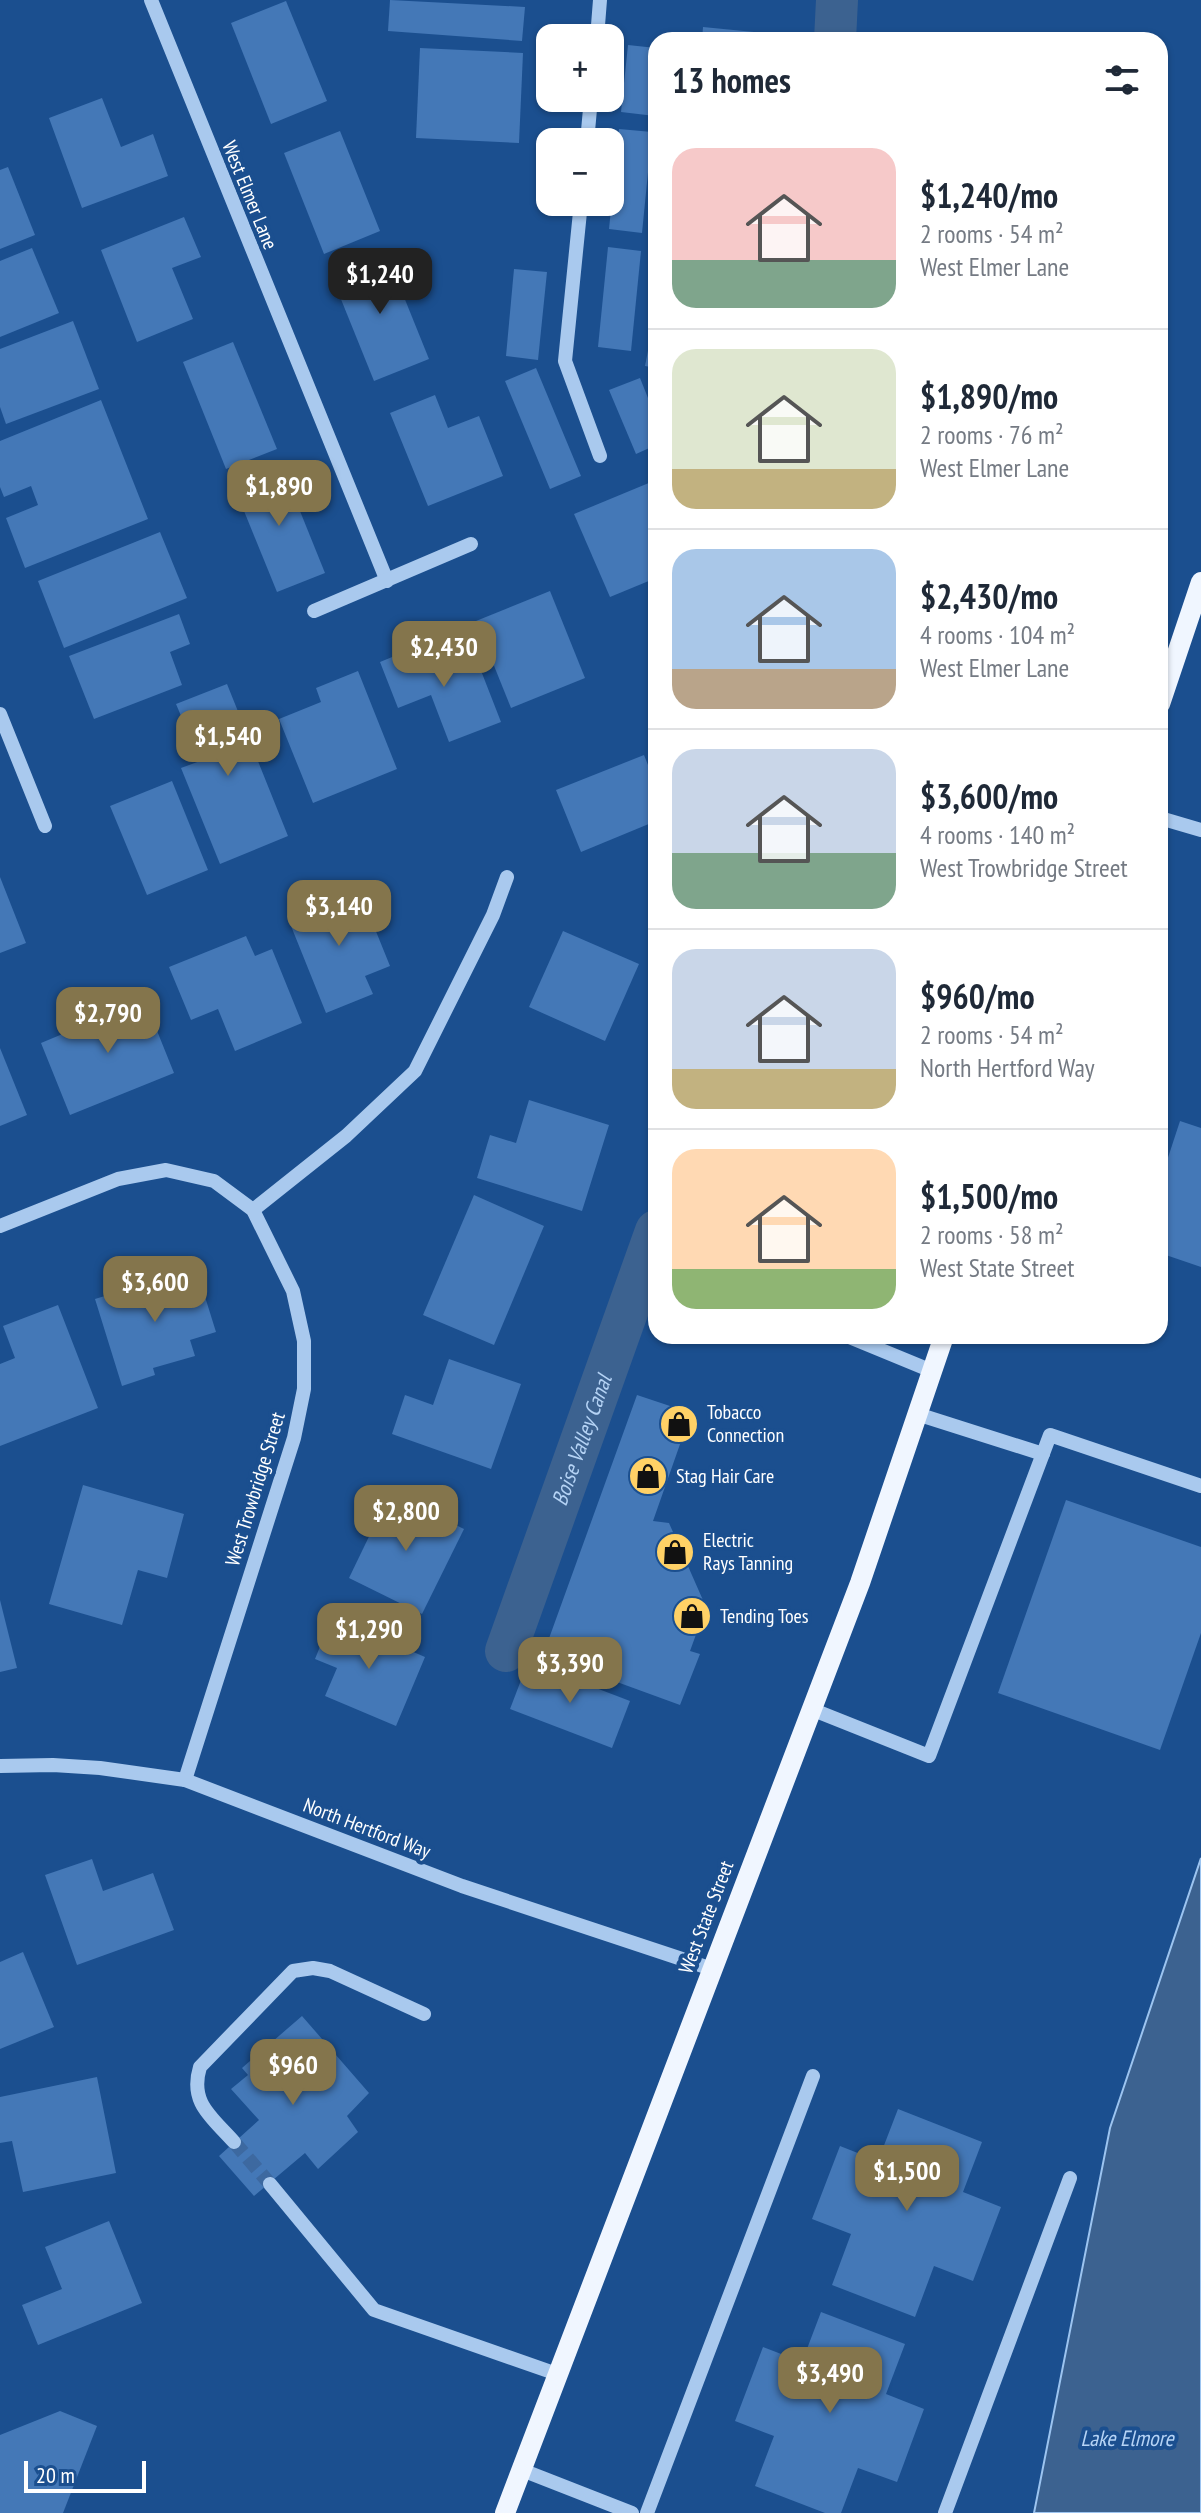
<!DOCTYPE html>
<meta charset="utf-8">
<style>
body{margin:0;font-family:"PT Sans Narrow",sans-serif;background:#f2f2f3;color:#1f2937;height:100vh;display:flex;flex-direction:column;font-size:30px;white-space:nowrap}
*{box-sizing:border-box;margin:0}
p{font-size:26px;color:#747a83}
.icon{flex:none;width:44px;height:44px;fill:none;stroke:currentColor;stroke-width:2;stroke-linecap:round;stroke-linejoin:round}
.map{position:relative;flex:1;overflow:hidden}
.details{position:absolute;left:648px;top:32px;width:520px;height:1312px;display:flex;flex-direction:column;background:#fff;border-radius:24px;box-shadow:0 2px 6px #0004}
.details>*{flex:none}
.controls{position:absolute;left:536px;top:24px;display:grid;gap:16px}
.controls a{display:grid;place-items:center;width:88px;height:88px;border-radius:16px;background:#fff;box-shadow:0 2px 6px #0004;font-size:40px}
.scale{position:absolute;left:24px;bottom:20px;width:122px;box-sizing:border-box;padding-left:8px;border:4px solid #fff;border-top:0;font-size:22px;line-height:28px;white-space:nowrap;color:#fff;-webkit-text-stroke:6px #1b4f8f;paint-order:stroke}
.price{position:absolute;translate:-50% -68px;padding:0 18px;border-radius:16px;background:#84754c;color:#fff;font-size:26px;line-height:52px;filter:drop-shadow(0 2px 4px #0008)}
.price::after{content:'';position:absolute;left:50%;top:48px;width:24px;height:18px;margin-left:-12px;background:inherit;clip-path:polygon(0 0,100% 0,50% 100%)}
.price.selected{background:#222;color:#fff}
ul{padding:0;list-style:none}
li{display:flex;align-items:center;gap:24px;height:200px;padding:0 24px}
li+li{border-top:2px solid #e0e1e3}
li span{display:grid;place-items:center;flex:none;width:224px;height:160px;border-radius:24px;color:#555}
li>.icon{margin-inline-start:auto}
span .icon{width:96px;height:96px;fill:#fffc;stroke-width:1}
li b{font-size:34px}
h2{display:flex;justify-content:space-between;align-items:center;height:96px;padding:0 24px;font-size:34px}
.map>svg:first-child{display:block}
.water{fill:#3c6290;stroke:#9cc4f0;stroke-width:2}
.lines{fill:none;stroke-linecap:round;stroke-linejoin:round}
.canal{stroke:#3c6290;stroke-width:42}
.building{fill:#4478b7}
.minor-tunnel{stroke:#3d69a0;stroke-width:14;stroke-dasharray:14 7;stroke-linecap:butt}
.minor{stroke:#a9c9ee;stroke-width:14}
.major{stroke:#f0f6ff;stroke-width:20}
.labels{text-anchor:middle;stroke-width:8;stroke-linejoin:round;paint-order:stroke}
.street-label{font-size:20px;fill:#fff;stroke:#1b4f8f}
.poi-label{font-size:20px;fill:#fff;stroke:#1b4f8f;text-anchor:start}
.water-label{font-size:22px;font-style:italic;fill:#b5d3f5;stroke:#1b4f8f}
</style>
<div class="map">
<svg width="1201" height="2513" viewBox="0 0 1201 2513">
<rect width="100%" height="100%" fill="#1b4f8f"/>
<polygon class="water" points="1201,1858 1201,2513 1034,2513 1110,2128"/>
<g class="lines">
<g class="canal">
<polyline points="835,40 837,0"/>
<path id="s1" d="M506,1651l150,-420"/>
</g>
</g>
<g class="building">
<polygon points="390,0 525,7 522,41 388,31"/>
<polygon points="286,1 327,101 271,124 231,23"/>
<polygon points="703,27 803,37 803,40 702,40"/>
<polygon points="628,45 656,48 655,116 621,112"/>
<polygon points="420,48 523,53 519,143 416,138"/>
<polygon points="102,98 121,147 153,134 168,176 82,208 49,118"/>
<polygon points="619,129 652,132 642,233 609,229"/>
<polygon points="340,131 380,231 324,254 284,153"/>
<polygon points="8,167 35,235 0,249 0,170"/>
<polygon points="184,217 201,257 172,268 193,319 137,342 101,250"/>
<polygon points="608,247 641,251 631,351 598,347"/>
<polygon points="32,248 59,313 0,337 0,261"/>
<polygon points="385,250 429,359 374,381 330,272"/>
<polygon points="514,269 547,272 538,360 506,356"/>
<polygon points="655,315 656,316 656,368 645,366"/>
<polygon points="73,321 99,389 6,424 0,407 0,349"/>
<polygon points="233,342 277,449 226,469 183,362"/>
<polygon points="536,368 581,476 550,489 505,381"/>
<polygon points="640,378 656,418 656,445 636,454 609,390"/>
<polygon points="435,395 448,428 479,416 503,476 428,506 390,413"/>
<polygon points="101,400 148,519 25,568 6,518 38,505 31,486 4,497 0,487 0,441"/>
<polygon points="281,464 325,573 277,592 233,484"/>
<polygon points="656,480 656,578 610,597 574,514"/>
<polygon points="160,532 187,598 64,648 38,581"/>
<polygon points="550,591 585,678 511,708 476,621"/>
<polygon points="179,614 190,644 170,652 182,685 94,719 69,656"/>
<polygon points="471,645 501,722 449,742 431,695 398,708 380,662 419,646 426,663"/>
<polygon points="358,671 397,769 313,803 279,719 321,702 316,688"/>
<polygon points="227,684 288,836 220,864 181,768 200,761 176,704"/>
<polygon points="644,755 656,785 656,821 581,852 556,790"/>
<polygon points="172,781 208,870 147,895 110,806"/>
<polygon points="0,877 26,943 0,953"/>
<polygon points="358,887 390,966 365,976 373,994 326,1013 287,916"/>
<polygon points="563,931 639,964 605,1041 529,1007"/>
<polygon points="246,936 255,956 272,949 302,1023 235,1051 218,1009 191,1020 169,967"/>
<polygon points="141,991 174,1073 70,1115 41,1043 108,1015 104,1006"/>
<polygon points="0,1048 27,1115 0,1126"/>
<polygon points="529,1100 609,1125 582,1211 477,1178 490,1135 516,1143"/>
<polygon points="1180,1121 1201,1128 1201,1267 1160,1253 1160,1182"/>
<polygon points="474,1195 544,1226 494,1345 423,1315"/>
<polygon points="196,1268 216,1332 190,1340 195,1356 153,1368 155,1375 122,1386 95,1299"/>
<polygon points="58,1305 98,1408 0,1446 0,1364 15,1358 3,1326"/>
<polygon points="449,1359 521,1384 491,1469 392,1434 405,1395 433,1405"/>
<polygon points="637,1395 691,1413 653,1521 669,1523 706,1607 690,1651 700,1654 680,1705 543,1655"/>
<polygon points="83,1485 184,1514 167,1578 138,1570 122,1625 49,1604"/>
<polygon points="390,1493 464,1529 422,1614 349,1578"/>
<polygon points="1066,1500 1201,1547 1201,1633 1160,1750 998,1693"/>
<polygon points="0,1600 17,1668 0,1672"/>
<polygon points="332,1617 425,1657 396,1726 325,1696 337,1668 315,1659"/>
<polygon points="528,1662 630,1701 612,1748 510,1709"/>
<polygon points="92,1859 103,1891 153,1873 174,1930 77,1965 45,1875"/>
<polygon points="23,1952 54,2027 0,2049 0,1962"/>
<polygon points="302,2016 369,2093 347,2116 358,2132 318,2169 305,2153 254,2196 219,2156 259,2120 231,2089 248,2075 242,2068"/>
<polygon points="97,2077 116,2173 23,2192 12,2141 0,2143 0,2097"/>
<polygon points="898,2109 982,2142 963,2192 1001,2207 973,2281 934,2266 915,2317 832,2285 851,2234 812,2219 840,2146 878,2161"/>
<polygon points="109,2221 142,2303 38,2345 22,2305 62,2289 45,2247"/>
<polygon points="821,2312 905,2344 886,2394 924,2409 897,2482 858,2468 841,2513 825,2513 755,2486 774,2436 735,2421 763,2347 802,2362"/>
<polygon points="60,2411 97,2426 63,2513 0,2513 0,2435"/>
</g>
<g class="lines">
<polyline class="minor-tunnel" points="234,2142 270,2184"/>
<g class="minor">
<polyline points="151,0 387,581"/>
<polyline points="597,38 600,0"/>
<polyline points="587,142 591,98"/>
<polyline points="581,202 565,361 600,456"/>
<polyline points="314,611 471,544"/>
<polyline points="0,714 45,826"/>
<polyline points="1160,818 1201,830"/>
<polyline points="253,1210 346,1136 415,1071 493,915 507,877"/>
<polyline points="0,1226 118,1179 166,1170 214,1181 253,1210 293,1291 304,1341 304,1389 294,1438 185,1780"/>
<polyline points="847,1336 932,1371"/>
<polyline points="917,1414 1043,1454"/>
<polyline points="811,1709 929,1756 1050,1435 1201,1486"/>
<polyline points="0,1766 53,1765 100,1768 185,1780 462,1886 712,1969"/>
<path d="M234,2142c-22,-25 -45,-39 -34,-75l93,-96 20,-3 17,3 94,43"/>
<polyline points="270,2184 374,2310 557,2374"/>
<polyline points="522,2470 632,2513"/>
<polyline points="647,2513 813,2076"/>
<polyline points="945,2513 1070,2178"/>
</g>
<g class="major">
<polyline points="1160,704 1201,582"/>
<polyline points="505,2513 860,1583 944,1336"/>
</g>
</g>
<defs>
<symbol id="shop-disc" viewBox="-11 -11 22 22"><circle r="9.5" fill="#ffd166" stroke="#1b4f8f"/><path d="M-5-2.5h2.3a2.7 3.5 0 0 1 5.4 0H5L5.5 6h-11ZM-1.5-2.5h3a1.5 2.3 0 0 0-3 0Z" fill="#111"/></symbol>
</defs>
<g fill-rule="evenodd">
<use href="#shop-disc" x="657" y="1402" width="44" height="44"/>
<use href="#shop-disc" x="626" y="1454" width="44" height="44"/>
<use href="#shop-disc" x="653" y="1530" width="44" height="44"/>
<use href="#shop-disc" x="670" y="1594" width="44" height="44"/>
</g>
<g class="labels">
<g class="street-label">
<text transform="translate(250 195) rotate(68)" y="7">West Elmer Lane</text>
<text transform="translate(255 1489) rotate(-73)" y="7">West Trowbridge Street</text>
<text transform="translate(367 1828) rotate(21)" y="7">North Hertford Way</text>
<text transform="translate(706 1917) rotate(-69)" y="7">West State Street</text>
</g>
<g class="poi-label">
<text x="707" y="1419">Tobacco<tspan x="707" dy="23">Connection</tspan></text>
<text x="676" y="1483">Stag Hair Care</text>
<text x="703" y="1547">Electric<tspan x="703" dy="23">Rays Tanning</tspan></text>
<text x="720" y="1623">Tending Toes</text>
</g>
<g class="water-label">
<text dy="8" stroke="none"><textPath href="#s1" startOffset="224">Boise Valley Canal</textPath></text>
<text x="1127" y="2446">Lake Elmore</text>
</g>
</g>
</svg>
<div class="controls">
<a>+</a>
<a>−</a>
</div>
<div class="scale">20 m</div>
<b class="price selected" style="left:380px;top:316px">$1,240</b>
<b class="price" style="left:279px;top:528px">$1,890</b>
<b class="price" style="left:444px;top:689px">$2,430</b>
<b class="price" style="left:228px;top:778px">$1,540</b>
<b class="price" style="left:339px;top:948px">$3,140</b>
<b class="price" style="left:108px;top:1055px">$2,790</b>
<b class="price" style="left:155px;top:1324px">$3,600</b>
<b class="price" style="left:406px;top:1553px">$2,800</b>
<b class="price" style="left:369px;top:1671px">$1,290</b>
<b class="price" style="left:570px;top:1705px">$3,390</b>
<b class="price" style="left:293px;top:2107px">$960</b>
<b class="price" style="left:907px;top:2213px">$1,500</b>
<b class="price" style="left:830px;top:2415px">$3,490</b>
<section class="details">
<h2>13 homes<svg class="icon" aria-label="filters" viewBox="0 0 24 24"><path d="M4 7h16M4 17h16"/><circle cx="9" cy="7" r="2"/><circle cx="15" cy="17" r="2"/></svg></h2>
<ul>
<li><span style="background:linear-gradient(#f6c9c9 70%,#7fa58c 0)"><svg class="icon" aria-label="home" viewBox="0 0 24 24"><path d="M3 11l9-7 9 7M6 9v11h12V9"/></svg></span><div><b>$1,240/mo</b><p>2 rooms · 54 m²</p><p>West Elmer Lane</p></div></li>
<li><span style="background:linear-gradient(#dfe7d0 75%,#c2b280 0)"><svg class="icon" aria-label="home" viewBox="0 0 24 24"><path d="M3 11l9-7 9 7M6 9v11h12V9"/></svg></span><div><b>$1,890/mo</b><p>2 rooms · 76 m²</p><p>West Elmer Lane</p></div></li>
<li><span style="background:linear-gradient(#a9c7e8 75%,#b9a48a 0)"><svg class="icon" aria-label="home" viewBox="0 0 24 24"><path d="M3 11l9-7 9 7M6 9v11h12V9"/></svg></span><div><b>$2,430/mo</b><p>4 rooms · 104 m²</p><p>West Elmer Lane</p></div></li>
<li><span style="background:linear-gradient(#c9d6e8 65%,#7fa58c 0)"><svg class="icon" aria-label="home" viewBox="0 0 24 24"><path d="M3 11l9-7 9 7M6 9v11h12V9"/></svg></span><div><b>$3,600/mo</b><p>4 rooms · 140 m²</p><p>West Trowbridge Street</p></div></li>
<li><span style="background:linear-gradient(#c9d6e8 75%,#c2b280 0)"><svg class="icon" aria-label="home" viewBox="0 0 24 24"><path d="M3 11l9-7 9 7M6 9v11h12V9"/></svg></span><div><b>$960/mo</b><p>2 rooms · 54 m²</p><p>North Hertford Way</p></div></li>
<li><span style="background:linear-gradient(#ffd9b3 75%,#8fb573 0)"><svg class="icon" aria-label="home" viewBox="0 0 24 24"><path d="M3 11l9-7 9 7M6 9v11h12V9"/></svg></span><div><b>$1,500/mo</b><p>2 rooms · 58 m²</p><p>West State Street</p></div></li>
</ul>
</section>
</div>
